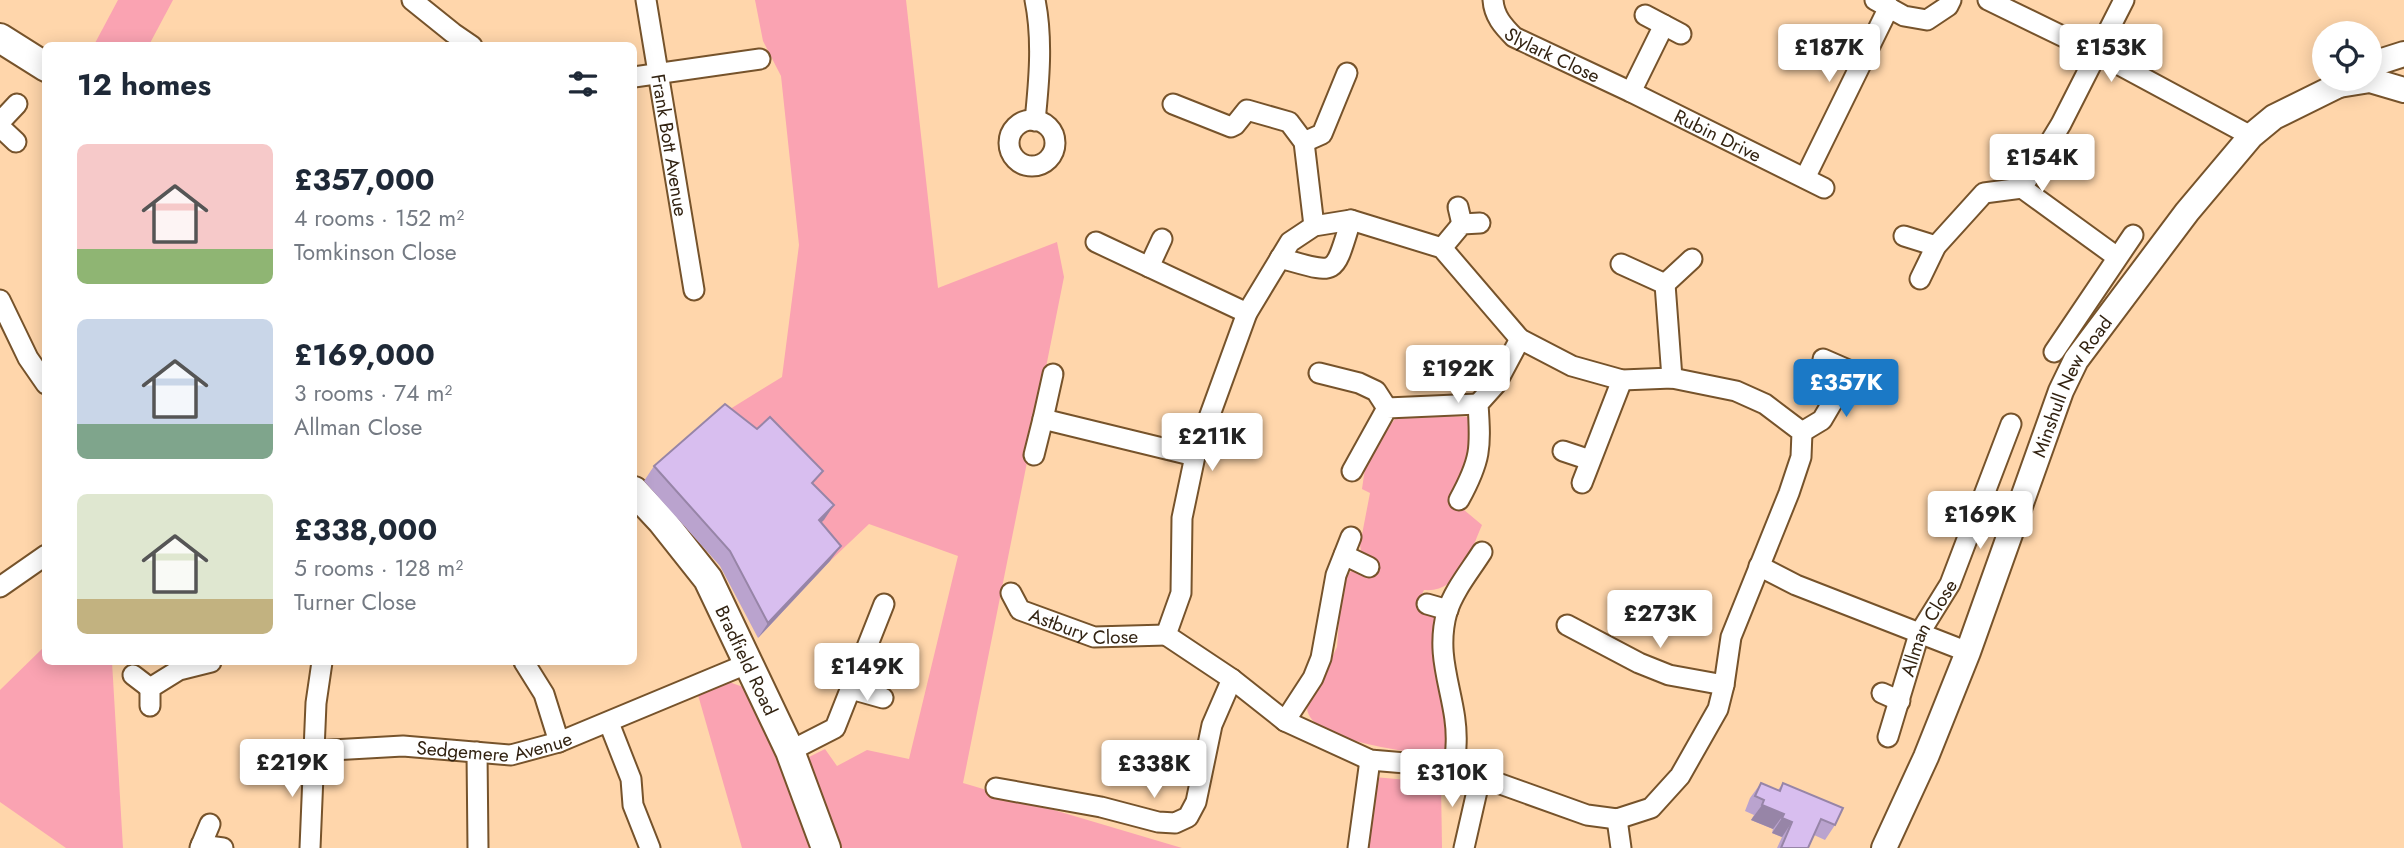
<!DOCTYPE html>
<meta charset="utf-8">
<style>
body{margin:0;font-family:Jost,sans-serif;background:#f6f6f7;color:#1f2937;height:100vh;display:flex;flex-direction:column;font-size:26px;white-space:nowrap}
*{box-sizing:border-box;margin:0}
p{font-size:23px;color:#747a83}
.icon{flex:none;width:38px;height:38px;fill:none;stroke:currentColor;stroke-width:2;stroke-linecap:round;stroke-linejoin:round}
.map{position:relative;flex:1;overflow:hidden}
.panel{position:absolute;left:42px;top:42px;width:595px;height:623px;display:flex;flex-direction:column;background:#fff;border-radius:10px;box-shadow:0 4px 18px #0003}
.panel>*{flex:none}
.tools{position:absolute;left:2312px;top:21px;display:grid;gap:14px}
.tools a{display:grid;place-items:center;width:70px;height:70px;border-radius:50%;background:#fff;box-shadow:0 4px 18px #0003;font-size:35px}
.price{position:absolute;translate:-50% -60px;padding:0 16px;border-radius:7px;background:#fff;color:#222;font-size:23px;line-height:46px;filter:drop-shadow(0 2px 4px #0008)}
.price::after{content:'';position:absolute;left:50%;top:42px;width:21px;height:16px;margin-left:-10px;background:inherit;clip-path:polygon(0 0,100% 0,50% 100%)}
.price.current{background:#1b79c6;color:#fff}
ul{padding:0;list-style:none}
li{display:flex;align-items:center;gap:21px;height:175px;padding:0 35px}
li span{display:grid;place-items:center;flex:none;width:196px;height:140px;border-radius:10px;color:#555}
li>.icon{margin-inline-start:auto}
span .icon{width:84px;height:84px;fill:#fffc;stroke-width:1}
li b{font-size:30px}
h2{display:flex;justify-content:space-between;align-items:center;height:84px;padding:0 35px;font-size:30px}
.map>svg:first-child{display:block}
.green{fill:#faa3b2}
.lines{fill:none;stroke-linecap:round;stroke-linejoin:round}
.minor-casing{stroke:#76532b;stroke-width:23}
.tertiary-casing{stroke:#76532b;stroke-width:28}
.secondary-casing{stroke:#76532b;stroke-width:32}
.minor{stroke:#fff;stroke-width:19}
.tertiary{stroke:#fff;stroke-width:24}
.secondary{stroke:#fff;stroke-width:28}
.wall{fill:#baa3ce}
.shaded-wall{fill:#9785a7}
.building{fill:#d8beef;stroke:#9785a7;stroke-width:2}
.labels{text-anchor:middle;stroke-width:5;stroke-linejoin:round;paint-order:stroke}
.street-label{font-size:19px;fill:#322312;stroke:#f9e9d7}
</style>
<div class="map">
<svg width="2404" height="848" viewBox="0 0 2404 848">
<rect width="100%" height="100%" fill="#ffd6ab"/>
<g class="green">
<polygon points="118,0 173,0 149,45 94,45"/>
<polygon points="755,0 906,0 938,288 1057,242 1064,277 963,783 1182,848 839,848 809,757 825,749 837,766 867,750 909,759 958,556 869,524 830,561 714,419 782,377 799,245 781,76 763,41"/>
<path d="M1399,414l72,3 4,28 -24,54 31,26c-12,27 -22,68 -58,65l-7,14c7,3 14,6 17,13 8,15 5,54 7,72 2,20 9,41 7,61l-7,6c-28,-4 -132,-14 -134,-48l30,-61 5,-65 10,-12h6l13,5 7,-13 -17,-11 -1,-6 10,-52 -8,-4 5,-35z"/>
<polygon points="45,646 46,662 112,662 123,848 66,848 0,802 0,690"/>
<polygon points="729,682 749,689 756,701 814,848 742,848 698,695"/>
<polygon points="1374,777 1441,783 1442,848 1360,848"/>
</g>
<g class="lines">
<defs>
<g id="minor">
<polyline points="412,0 453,33 472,46"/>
<path id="s1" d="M646,0l48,290"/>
<path id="s2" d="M1493,0c1,16 10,26 21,37l117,55 193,96"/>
<polyline points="1875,0 1904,16 1927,20 1948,6 1951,0"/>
<polyline points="1988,0 2097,53 2251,136"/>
<polyline points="1645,15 1681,34"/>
<polyline points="634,77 760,59"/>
<polyline points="1631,92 1664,25"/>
<polyline points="1173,104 1231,127 1235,125 1247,110 1289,122 1304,142 1314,226"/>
<circle cx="1032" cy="143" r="23"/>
<path d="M1035,121c4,-39 8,-82 0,-121"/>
<polyline points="0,122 17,104"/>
<polyline points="0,127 16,142"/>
<polyline points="1304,142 1322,134 1347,73"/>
<polyline points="1805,178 1889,7"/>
<polyline points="2022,188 2117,257"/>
<polyline points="1458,207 1462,224"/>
<polygon points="1351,220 1442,248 1520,339 1572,366 1622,380 1672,378 1736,391 1765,404 1802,432 1801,457 1789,493 1731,637 1724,685 1718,709 1680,776 1651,808 1617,819 1587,815 1453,767 1370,760 1285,721 1232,679 1166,635 1181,593 1182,518 1195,456 1247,313 1290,242 1314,226"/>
<polyline points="1904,236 1936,246"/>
<polyline points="1096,242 1247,313"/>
<polyline points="1442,248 1462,224 1480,223"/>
<path d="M1280,258c58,16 53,20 71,-38"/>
<polyline points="1621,264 1665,284 1672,378"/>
<polyline points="1149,267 1162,239"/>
<polyline points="1920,279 1936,246 1984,193 2022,188 2061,124 2124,0"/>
<polyline points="1665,284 1692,259"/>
<polyline points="0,300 28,358 46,384"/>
<polyline points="2054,352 2133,235"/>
<polyline points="1823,359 1862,376"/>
<polyline points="1319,373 1359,383 1376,391 1387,408"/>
<polyline points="1043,419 1053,374"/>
<polyline points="1802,432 1822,420 1832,403 1844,369"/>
<polyline points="1563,451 1590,460"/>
<polyline points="1034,455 1043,419 1195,456"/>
<polyline points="1352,471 1387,408 1478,404"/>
<polyline points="1582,483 1622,380"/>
<path d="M1459,500c22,-40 22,-52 19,-96l18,-20 24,-45"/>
<polyline points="1344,555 1369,567"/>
<polyline points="1759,566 1796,585 1968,652"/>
<polyline points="0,587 46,555"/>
<path id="s3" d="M1011,593l9,17 74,27 72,-2"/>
<polyline points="1427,604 1448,610"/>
<polyline points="1567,625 1639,663 1669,675 1724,685"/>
<path id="s4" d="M322,662l-6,41 -2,48 89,-5 108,9 48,-13 190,-79"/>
<polyline points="524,662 544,694 559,742"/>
<polyline points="133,675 150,688"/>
<polyline points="851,689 883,698"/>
<polyline points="1882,693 1900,701"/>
<polyline points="150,706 150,688 179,670 211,662"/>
<polyline points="1285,721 1313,678 1321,658 1336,575 1351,537"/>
<polyline points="609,723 631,779 633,805 650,848"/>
<path id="s5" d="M1888,737l31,-103 31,-50 61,-160"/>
<polyline points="790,751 835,728 884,604"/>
<polyline points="477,752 478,848"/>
<path d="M1453,767c1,-7 3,-14 3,-21 3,-47 -23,-84 -9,-134 7,-22 23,-41 35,-60"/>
<polyline points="996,788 1101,807 1158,822 1175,823 1188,817 1196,802 1212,725 1232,679"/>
<polyline points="1617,819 1621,848"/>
<polyline points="201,845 223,848"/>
<polyline points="200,848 210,824"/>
<polyline points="310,848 314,751"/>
<polyline points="1358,848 1370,760"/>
<polyline points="1464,848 1480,778"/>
</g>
<g id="tertiary">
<polyline points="2370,68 2382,61 2404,54"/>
<polyline points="2339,85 2370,80 2404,90"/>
<path id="s6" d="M1884,848l42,-91 42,-105 93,-261 15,-31 111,-148 64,-76 23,-19 77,-38"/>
</g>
<g id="secondary">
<polyline points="0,38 46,67"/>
<path id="s7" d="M634,491l28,30 46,58 82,172 36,97"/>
</g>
</defs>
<use href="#minor" class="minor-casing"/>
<use href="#tertiary" class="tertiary-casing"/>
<use href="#secondary" class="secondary-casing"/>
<use href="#minor" class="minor"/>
<use href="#tertiary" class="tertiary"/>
<use href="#secondary" class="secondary"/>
</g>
<g class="wall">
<polygon points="654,466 814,484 834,505 821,523 830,561 758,638 720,566 644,481"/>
<polygon points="1761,783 1778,790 1783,783 1835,825 1825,840 1814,835 1808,848 1777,848 1782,837 1772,833 1773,829 1751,820 1754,815 1745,811 1750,798"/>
</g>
<g class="shaded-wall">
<polygon points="834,505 824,520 808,535 819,520"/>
<polygon points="841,546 830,561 758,638 768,623"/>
<polygon points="1762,805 1784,814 1773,829 1751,820"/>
<polygon points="1782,818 1792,822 1782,837 1772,833"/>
</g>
<g class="building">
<polygon points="725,404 757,429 770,417 823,471 812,483 834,505 819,520 841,546 768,623 730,551 654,466"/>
<polygon points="1761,783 1780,791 1783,783 1843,808 1835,825 1821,819 1808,848 1781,848 1792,822 1782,818 1784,814 1762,805 1764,800 1755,796"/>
</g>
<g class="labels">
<g class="street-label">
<text dy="7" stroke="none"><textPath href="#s2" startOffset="86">Slylark Close</textPath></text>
<text dy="7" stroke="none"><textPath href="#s2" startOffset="270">Rubin Drive</textPath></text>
<text dy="7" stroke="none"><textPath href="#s1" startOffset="147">Frank Bott Avenue</textPath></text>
<text dy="7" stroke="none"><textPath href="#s6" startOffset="499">Minshull New Road</textPath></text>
<text dy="7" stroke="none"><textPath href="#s3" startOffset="86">Astbury Close</textPath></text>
<text dy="7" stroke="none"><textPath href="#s5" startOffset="117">Allman Close</textPath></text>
<text dy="7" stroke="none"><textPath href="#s7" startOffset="205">Bradfield Road</textPath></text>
<text dy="7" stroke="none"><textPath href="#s4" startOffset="271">Sedgemere Avenue</textPath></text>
</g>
</g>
</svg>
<div class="tools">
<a><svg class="icon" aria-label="locate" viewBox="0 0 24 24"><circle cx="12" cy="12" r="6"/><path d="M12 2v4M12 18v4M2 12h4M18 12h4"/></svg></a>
</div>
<b class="price" style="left:1829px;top:84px">£187K</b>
<b class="price" style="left:2111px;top:84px">£153K</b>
<b class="price" style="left:2042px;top:194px">£154K</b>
<b class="price" style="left:1458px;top:405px">£192K</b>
<b class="price current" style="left:1846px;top:419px">£357K</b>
<b class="price" style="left:1212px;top:473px">£211K</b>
<b class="price" style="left:1980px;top:551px">£169K</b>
<b class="price" style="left:1660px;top:650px">£273K</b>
<b class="price" style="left:867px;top:703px">£149K</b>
<b class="price" style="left:292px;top:799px">£219K</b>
<b class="price" style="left:1154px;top:800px">£338K</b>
<b class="price" style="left:1452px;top:809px">£310K</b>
<section class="panel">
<h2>12 homes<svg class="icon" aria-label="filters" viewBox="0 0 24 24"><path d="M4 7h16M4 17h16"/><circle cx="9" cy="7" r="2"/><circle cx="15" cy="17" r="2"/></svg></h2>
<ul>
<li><span style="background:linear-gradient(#f6c9c9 75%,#8fb573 0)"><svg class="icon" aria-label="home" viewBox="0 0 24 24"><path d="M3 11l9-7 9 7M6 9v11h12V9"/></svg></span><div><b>£357,000</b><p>4 rooms · 152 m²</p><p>Tomkinson Close</p></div></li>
<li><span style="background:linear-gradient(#c9d6e8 75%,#7fa58c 0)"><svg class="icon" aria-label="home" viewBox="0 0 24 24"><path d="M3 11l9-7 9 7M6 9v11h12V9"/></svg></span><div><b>£169,000</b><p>3 rooms · 74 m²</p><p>Allman Close</p></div></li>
<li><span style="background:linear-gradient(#dfe7d0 75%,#c2b280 0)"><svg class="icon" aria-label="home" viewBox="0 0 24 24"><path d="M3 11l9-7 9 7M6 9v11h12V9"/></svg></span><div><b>£338,000</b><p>5 rooms · 128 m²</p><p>Turner Close</p></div></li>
</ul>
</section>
</div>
